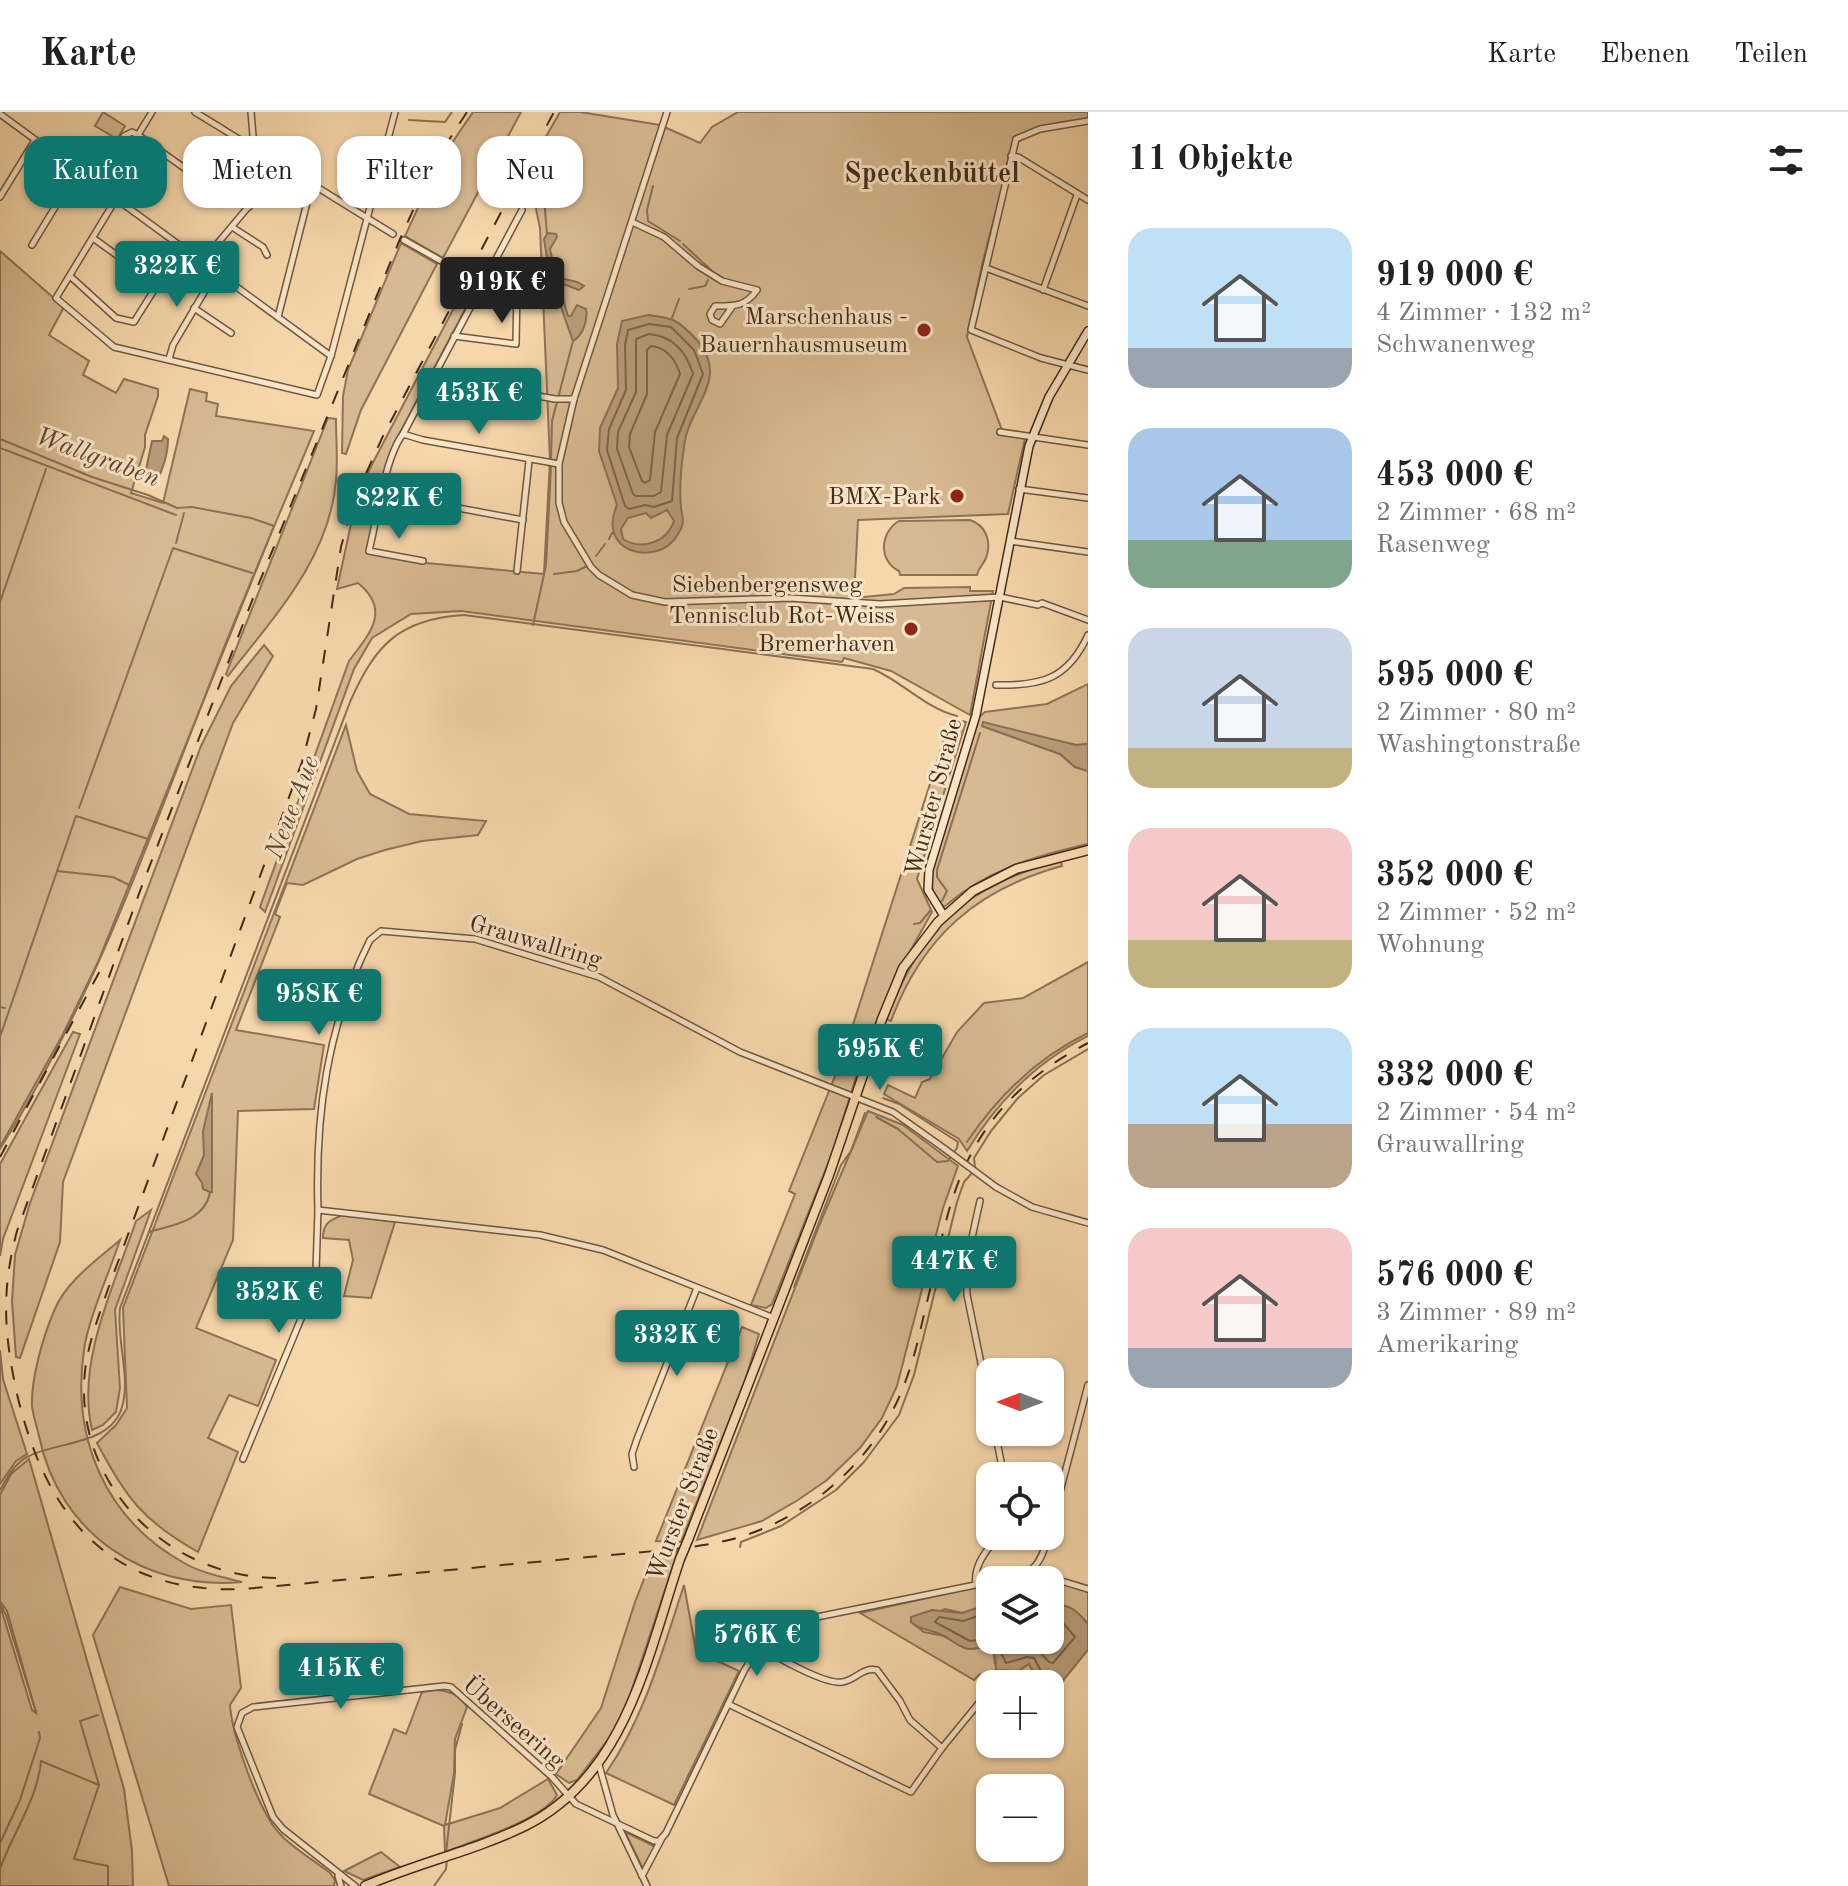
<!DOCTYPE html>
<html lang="de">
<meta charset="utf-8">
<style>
body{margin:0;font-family:"Old Standard TT",serif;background:#f6f6f6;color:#222;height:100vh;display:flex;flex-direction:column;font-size:30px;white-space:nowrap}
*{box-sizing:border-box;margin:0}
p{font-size:26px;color:#767676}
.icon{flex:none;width:44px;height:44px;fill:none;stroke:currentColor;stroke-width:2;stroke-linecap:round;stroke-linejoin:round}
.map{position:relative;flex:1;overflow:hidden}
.sheet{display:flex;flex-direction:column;background:#fff;width:760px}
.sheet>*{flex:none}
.guide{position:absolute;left:24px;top:24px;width:760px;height:72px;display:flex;gap:16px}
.needle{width:52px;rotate:270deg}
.fabs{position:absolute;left:976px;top:1246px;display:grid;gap:16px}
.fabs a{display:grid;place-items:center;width:88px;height:88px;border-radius:16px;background:#fff;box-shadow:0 2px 6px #0004;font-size:40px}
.price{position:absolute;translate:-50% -68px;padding:0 18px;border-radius:8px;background:#0f766e;color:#fff;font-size:26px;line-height:52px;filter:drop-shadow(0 2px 4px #0008)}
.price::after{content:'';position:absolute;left:50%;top:48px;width:24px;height:18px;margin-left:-12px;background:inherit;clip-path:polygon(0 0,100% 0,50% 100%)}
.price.on{background:#222;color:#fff}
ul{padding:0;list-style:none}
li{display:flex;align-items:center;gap:24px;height:200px;padding:0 40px}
li span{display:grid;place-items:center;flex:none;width:224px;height:160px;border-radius:24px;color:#555}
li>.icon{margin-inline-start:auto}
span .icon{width:96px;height:96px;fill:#fffc;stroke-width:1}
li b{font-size:34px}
h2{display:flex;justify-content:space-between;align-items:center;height:96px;padding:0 40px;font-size:34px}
.tag{padding:0 28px;border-radius:24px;background:#fff;box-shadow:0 2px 6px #0004;font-size:28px;line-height:72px}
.tag.on{background:#0f766e;color:#fff}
header{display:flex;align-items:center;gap:48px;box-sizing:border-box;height:112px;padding:0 40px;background:#fff;border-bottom:2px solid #e0e0e0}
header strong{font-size:38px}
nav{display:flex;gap:44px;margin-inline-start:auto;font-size:28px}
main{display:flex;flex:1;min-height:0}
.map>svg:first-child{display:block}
.green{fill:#d8ba92;stroke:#8e7356;stroke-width:2}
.water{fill:#b99d7a;stroke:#8a7054;stroke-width:2;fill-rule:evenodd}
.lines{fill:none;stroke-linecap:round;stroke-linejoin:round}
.shore{stroke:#7e644a;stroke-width:2}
.stream{stroke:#8a7054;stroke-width:2}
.street-tunnel{stroke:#d2b58e;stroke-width:5;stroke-dasharray:5 2.5;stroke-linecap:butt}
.street-casing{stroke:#70573e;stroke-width:8}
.secondary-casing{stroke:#442c1a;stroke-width:10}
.primary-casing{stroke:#442c1a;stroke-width:11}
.street{stroke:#f9e5c8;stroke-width:5}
.secondary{stroke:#f9e5c8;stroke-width:7}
.primary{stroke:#f6d7ab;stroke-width:8}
.rail{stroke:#442c1a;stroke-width:2;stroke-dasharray:14 14;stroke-linecap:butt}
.street-bridge-casing{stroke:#70573e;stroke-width:8;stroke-linecap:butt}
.primary-bridge-casing{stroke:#442c1a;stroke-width:11;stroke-linecap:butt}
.street-bridge{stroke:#f9e5c8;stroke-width:5}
.primary-bridge{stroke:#f6d7ab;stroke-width:8}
.poi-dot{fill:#8f2418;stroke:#f9e5c8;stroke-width:3}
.labels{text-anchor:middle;stroke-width:6;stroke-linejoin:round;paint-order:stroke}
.poi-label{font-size:24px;fill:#442c1a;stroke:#f9e5c8;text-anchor:end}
.street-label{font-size:24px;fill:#442c1a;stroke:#f9e5c8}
.water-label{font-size:26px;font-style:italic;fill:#614832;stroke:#f9e5c8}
.quarter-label{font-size:28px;font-weight:bold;fill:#442c1a;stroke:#f9e5c8}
</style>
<header>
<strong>Karte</strong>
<nav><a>Karte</a><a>Ebenen</a><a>Teilen</a></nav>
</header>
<main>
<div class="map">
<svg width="1088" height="1774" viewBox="0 0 1088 1774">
<rect width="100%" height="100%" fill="#f6d7ab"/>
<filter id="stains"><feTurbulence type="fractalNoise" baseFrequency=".0025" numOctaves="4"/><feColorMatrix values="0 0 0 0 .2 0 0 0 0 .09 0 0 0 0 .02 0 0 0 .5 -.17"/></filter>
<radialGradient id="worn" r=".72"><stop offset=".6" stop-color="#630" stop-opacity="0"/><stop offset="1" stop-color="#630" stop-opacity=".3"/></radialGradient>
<g class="green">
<polygon points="103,0 125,14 117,27 95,14"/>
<polygon points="473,0 521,0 443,146 405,124 439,50"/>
<path d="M560,0h20l80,13 40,18 12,-16 26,-15h350v8l-48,8 -25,10 -33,127 -15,72 35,93 24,4 -18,80 -150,6 -4,78 40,-4 10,-6 66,-1v4h23l-23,124 -79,-44 -47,-13 -2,4 -381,-51 -50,3 -39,24 -18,31 -89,243 -5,-5 89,-246c20,-27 43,-50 9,-78l-21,6 15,-70 14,-43 103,-197 9,6 -83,157 -9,27 -18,83 58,11 118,11 6,-114 -10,-232 -10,-48 -6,-5z"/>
<polygon points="401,131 437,152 361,298 346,342 342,341 343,284 348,258"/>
<path d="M0,139l64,56 -15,28 40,26 -6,14 33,18 8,-14 34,10v7l-13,39v12l-14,46 32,10 27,-114 17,4 -1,8 12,3 -2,12 98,15c-30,73 -62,146 -91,219 -67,170 -125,344 -223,499z"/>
<path d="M328,306l8,1c0,20 2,41 0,61 -6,78 -63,138 -108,196l-2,-2z"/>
<path d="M970,408c16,5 22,22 16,38 -3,7 -7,9 -9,17h-77l-1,-4c-21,-10 -19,-39 0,-50z"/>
<polygon points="264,533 273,544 233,611 63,1070 60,1130 20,1246 16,1245 12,1189 15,1143 30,1091 201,634 231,574"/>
<path d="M1088,572v60l-12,1 -94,-19 78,28 15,13 13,4v73c-53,12 -102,26 -144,63l-10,-11 -4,-19 49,-160 6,-5 62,-8z"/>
<polygon points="951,606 966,610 917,767 932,800 893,870 872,931 861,949 833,1039 772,1192 766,1196 751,1193 795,1082 789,1079 843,944"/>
<path d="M346,613l11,46 13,23 39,20 77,7 -8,14 -56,6 -37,9 -28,9 -54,26 -16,-2 -12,31 5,3 -44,113 88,15 -10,64 -76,2 -5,129 -37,88 80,32 -18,46 -29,-11 -21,43 30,14 -40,100c-55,-31 -72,-54 -101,-109l19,-18 11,-17 -4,-100z"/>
<path d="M1060,748l2,6c-85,23 -140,71 -171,155l-5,-2c39,-96 75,-129 174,-159z"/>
<path d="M1088,850v74c-52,26 -91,66 -121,115l-8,-12 -75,-45 4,-9 27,13 7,-16 8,-3 27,-47 27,-29 39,-5z"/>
<polygon points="73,920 80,922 3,1127 0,1144 0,1052"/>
<polygon points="868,999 903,1013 958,1054 943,1096 897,1274 882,1306 860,1336 827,1368 798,1388 762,1409 697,1428 819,1114"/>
<path d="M151,1098l-36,100 5,78 -4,24 -13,13 -11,5c-16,-68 22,-144 44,-209z"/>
<path d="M343,1103l52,7 -24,76 -27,-2 9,-36 -4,-20 -26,-2c0,-15 7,-18 20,-23z"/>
<path d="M120,1128c-10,31 -32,79 -36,110 -13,88 21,169 100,213 17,10 39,14 58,19 -97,9 -183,-48 -203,-146 -2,-9 -6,-20 -7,-30 -1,-28 11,-69 22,-95 12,-30 43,-51 66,-71z"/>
<polygon points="742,1215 759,1222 745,1269 681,1430 656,1429"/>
<polygon points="0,1238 3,1267 27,1342 16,1349 0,1372"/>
<polygon points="29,1347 124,1677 132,1739 133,1774 0,1774 0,1493 32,1598 36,1601 7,1499 0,1489 0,1383 11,1362"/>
<polygon points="678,1439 628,1589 613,1621 577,1668 569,1671 556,1662 601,1596 635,1490 654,1442"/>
<path d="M1050,1468l38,12v32c-12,-14 -19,-21 -38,-19z"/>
<polygon points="990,1472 990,1492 962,1501 945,1497 911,1510 924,1520 944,1524 969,1537 986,1535 993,1538 995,1552 1004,1560 1018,1559 1029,1552 1032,1558 1027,1572 992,1572 980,1562 974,1568 860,1501"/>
<path d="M684,1473l12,66 43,20 -65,134 -68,-32c39,-57 57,-124 78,-188z"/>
<path d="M120,1475l71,22 40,-4 10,83 -11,17c2,30 25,93 42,119 13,20 39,34 58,49l5,7 -1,6h-165l-76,-251z"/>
<path d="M436,1578c14,1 24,5 31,17l-12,32 -1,34 -9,52 55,-17 48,-29 9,16c-11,23 -86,47 -112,57l-1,-26 -75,-32 25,-65 12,5 16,-42z"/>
<polygon points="625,1720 658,1736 644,1759"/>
<polygon points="381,1740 400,1755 363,1768 344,1759"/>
</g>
<g class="water">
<path d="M548,121l8,1 1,3 -7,12 6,28 21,5 7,4 -5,4 -13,-5h-7l9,31h3l6,-11 9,4c2,10 -3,27 -13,32l-23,-65 -6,-37z"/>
<path d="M648,203c26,3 30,5 48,24 36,40 -8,67 -12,108 -3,20 -5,40 -3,61 1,5 3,14 1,18 -1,4 -7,13 -10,16 -21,22 -75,10 -55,-37l-18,-54 1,-23 18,-40 -1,-44 5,-23zM667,398l7,11c-7,21 -32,30 -51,18l-2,-10 7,-11 18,-5 5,5z"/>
<path d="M164,324l4,3c0,14 -5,31 -12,43l-5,2 -6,-10 7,-33h10z"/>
<polygon points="983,610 1076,633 1088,632 1088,659 1075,655 1060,642 982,614"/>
<polygon points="212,981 212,1080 210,1080 203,1077 202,1071 196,1062 204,1043 203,1019"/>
<path d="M990,1492v36h60v-35c19,-2 26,5 38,19v26l-23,28 -15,25v-19h-23l5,-14 -3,-6 -11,7 -22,-1c-1,-6 1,-15 -3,-19 -6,-7 -17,-1 -25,-2 -11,-2 -18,-11 -28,-15 -12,-5 -18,-3 -29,-12v-5l21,-7 30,3z"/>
</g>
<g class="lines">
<g class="shore">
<polygon points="649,212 671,215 694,238 703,262 677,326 672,389 654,395 645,393 629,397 625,394 607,338 609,317 626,278 625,233 628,218"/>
<path d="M649,222c24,2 37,17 44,40l-26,61 -6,57 -7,4h-18l-3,-2 -16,-45 1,-17 18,-40v-53z"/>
<path d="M651,234c15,1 25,14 29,28l-25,58 -5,48 -5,3 -3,-2 -13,-34 1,-13 17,-40v-44z"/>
<polyline points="990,1500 963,1509 939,1505 935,1510 970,1529 987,1527 996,1531 1006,1551 1027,1545 1034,1546 1040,1557 1035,1572"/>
<polyline points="1008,1528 1014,1537 1036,1536 1049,1550 1053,1551 1075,1525 1063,1511 1050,1510"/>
</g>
<g class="stream">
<polyline points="409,8 445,10 452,0"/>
<polyline points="540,39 540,46"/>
<polyline points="541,51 547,122"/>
<polyline points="653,74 647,98 648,109 680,129"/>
<polyline points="683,132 713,160"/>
<polyline points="689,177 705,174 708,168"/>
<polyline points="672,206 679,187"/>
<polyline points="0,327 92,365 148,383 177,396 192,395 251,406 274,414 98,850 62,924 0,1035"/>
<polyline points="0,336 176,403"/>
<polyline points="551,348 552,309 573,229"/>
<polyline points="609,427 612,421"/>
<polyline points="176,431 184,401"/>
<polyline points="596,444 605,432"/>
<polyline points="554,462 577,459 587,454"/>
<polyline points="0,490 46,357"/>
<polyline points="533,513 546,453 551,354"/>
<polyline points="79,696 173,436 252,461"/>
<polyline points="57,759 113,765 129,773"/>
<polyline points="942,789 947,779 937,765 937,758 980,621"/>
<polyline points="914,812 920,811 930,799"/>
<polyline points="0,895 5,896"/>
<polyline points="0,925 76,704 148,727"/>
<polyline points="876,1005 898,1017 937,1050 948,1049 957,1036 958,1030 899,992 883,986"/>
<path d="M967,1030c32,-48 70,-84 121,-109"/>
<polyline points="975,1055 974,1046 991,1019 1018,986 1044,963 1088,937"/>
<path d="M149,1120c24,-7 55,-11 61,-39"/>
<polyline points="794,1175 841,1053 851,1039 865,1001"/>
<path d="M0,1378c7,-12 14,-26 27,-33 29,-16 84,-11 95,-50 9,-31 -6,-67 -2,-99l230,-606c25,-57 49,-83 114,-87l409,54c30,13 52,39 84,47"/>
<polyline points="740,1435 741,1430 781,1414 836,1378 864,1350 899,1303 914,1263 957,1090 964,1070 972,1061"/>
<polyline points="0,1492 6,1503 36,1600"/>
<polyline points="98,1603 80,1609 99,1673 74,1747 108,1754 108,1774"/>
<polyline points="0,1731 20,1688 40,1626 39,1620"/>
<polyline points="446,1741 455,1661 455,1638 462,1612"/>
<path d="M0,1757c13,-37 37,-68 41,-108l58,24"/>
<polyline points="434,1774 446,1757 447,1747"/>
</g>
<polyline class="street-tunnel" points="443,150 469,164"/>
<defs>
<g id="street">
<polyline points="195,0 393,122"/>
<polyline points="667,0 574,287 559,352 559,391 564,410 591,455 599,463 632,483 665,490 790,486 880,492 1000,485 1038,493 1042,491 1088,508"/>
<polyline points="0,2 331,244"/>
<polyline points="1088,9 1040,17 1016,27 971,218 1041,246 1088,258"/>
<polyline points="138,23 187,58 249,95"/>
<polyline points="249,33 253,24 251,0"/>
<polyline points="1011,44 1018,45 1088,88"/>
<polyline points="95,72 124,24 132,20 138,23 152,0"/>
<polyline points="0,85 35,28"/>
<polyline points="116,87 56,186 114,235 317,283 331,244 395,0"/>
<path d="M632,110l32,15 34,29 24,15 35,9c-12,17 -23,16 -42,16l-5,8 2,6 8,4 12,-17"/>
<polyline points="232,115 263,135 267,143"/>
<polyline points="93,126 158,173"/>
<polyline points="404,128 443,150"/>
<polyline points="32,133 77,59"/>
<polyline points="202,150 259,82 273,48"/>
<polyline points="986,156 1088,194"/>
<polyline points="70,164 116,206 134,210 181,135"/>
<polyline points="1043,178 1077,83"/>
<polyline points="194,196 231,221"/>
<polyline points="278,205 312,71"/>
<polyline points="454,224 516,232 517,176 482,170 469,164"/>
<polyline points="169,247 173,233 216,160"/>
<polyline points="431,265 555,287 574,287"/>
<polyline points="1000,320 1088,333"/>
<polyline points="403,322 423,328 559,352"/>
<polyline points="1019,377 1088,386"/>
<polyline points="383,382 523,408"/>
<polyline points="1010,429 1088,440"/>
<path d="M423,449l-54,-10c8,-32 16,-94 34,-117l119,-224"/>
<polyline points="517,459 529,349"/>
<path d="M996,573c46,1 72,-6 92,-50"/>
<polyline points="996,1075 1032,1095 1088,1111"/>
<path d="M980,1089c-7,32 -15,62 -13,94l23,112"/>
<path d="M774,1206l-171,-68 -63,-15 -222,-25c-3,-95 9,-184 52,-270l11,-9 94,8 124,38 141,75 153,60 52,37"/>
<polyline points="995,1320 1004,1364"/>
<polyline points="243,1347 310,1185 316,1159 318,1098"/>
<polyline points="634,1355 632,1342 637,1327 697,1176"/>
<polyline points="1050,1418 1088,1273"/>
<polyline points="1034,1457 1048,1465 1088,1477"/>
<path d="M998,1468c34,-7 41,-9 50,-44"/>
<path d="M976,1472c-3,-19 11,-33 21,-48"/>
<path d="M761,1534c14,11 65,39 81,36 14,-2 20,-15 35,-12l23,31 10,19 32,28"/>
<polyline points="728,1592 911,1680 942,1636 983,1586 985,1578"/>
<polyline points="599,1653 613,1703 647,1774"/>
<polyline points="338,1764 341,1774"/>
<polyline points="642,1764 661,1728"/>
<path d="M355,1774l-72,-57 -10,-12 -36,-90 5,-14 11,-6 191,-21 7,1 101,90 24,27 78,37h5l7,-8 78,-162c15,-26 33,-43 63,-52l183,-37"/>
</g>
<polyline id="secondary" points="944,804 928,778 929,758 976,603 1029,334 1049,285 1088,219"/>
<g id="primary">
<polyline points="688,1428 829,1063 882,907 903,856 938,810 973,779 1016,757 1088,738"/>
<path d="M365,1774c52,-23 109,-35 160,-60 101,-50 122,-169 155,-267"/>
</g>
</defs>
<use href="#street" class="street-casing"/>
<use href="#secondary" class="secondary-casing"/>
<use href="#primary" class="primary-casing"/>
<use href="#street" class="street"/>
<use href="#secondary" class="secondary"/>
<use href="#primary" class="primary"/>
<g class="rail">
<path d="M467,0l-31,48 -36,79 -145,354 -115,298 -123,340c-16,60 -13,103 0,163 29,123 93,201 227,195l421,-39c27,-3 53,-6 78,-14 76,-24 139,-85 164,-159 10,-27 15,-56 22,-83 11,-47 19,-96 42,-140 26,-50 67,-85 117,-111"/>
<polyline points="0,1045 102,855"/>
<path d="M276,1466c-109,-1 -203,-95 -191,-207 3,-28 14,-55 23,-82l194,-527 14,-53 25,-162 13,-47 29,-64 171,-324"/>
</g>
<defs>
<polyline id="street-bridge" points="945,1037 996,1075"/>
<polyline id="primary-bridge" points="680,1447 688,1428"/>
</defs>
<use href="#street-bridge" class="street-bridge-casing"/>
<use href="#primary-bridge" class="primary-bridge-casing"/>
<use href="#street-bridge" class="street-bridge"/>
<use href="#primary-bridge" class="primary-bridge"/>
</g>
<g class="poi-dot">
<circle cx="924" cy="218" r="8"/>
<circle cx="957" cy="384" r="8"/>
<circle cx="911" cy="517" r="8"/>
</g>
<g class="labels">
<g class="poi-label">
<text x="908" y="212">Marschenhaus -<tspan x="908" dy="28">Bauernhausmuseum</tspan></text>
<text x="941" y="392">BMX-Park</text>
<text x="895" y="511">Tennisclub Rot-Weiss<tspan x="895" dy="28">Bremerhaven</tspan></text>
</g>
<g class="street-label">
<text x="767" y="480">Siebenbergensweg</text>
<text transform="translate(933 685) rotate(-75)" y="8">Wurster Straße</text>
<text transform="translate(536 829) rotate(16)" y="8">Grauwallring</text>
<text transform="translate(682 1392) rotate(-69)" y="8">Wurster Straße</text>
<text transform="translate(514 1610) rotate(41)" y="8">Überseering</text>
</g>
<g class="water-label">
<text transform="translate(98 344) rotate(20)" y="9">Wallgraben</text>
<text transform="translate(291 695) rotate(-69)" y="9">Neue Aue</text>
</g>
<g class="quarter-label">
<text x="932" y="70">Speckenbüttel</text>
</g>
</g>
<rect width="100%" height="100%" filter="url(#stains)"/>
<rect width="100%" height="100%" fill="url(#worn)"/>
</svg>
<div class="fabs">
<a><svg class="needle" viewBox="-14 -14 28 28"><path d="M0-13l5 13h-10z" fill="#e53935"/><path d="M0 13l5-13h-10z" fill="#767676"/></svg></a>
<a><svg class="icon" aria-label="locate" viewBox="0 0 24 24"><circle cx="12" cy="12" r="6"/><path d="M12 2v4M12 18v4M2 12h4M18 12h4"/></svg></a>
<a><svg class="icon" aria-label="layers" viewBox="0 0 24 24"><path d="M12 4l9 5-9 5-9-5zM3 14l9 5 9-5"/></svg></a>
<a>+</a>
<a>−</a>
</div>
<b class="price" style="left:177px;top:197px">322K €</b>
<b class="price on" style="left:502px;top:213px">919K €</b>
<b class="price" style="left:479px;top:324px">453K €</b>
<b class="price" style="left:399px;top:429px">822K €</b>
<b class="price" style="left:319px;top:925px">958K €</b>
<b class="price" style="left:880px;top:980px">595K €</b>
<b class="price" style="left:954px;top:1192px">447K €</b>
<b class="price" style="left:279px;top:1223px">352K €</b>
<b class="price" style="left:677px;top:1266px">332K €</b>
<b class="price" style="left:757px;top:1566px">576K €</b>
<b class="price" style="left:341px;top:1599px">415K €</b>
<div class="guide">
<a class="tag on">Kaufen</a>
<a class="tag">Mieten</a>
<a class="tag">Filter</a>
<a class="tag">Neu</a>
</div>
</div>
<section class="sheet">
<h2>11 Objekte<svg class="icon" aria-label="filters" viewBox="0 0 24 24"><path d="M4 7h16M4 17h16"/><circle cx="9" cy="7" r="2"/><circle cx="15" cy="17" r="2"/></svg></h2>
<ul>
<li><span style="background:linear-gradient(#bfe0f5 75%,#9aa5b1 0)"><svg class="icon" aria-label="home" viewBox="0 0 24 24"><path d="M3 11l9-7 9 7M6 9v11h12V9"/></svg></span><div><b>919 000 €</b><p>4 Zimmer · 132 m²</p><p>Schwanenweg</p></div></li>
<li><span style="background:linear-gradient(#a9c7e8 70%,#7fa58c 0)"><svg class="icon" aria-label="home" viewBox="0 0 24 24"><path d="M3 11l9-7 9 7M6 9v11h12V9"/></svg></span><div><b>453 000 €</b><p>2 Zimmer · 68 m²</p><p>Rasenweg</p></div></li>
<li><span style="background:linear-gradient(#c9d6e8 75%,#c2b280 0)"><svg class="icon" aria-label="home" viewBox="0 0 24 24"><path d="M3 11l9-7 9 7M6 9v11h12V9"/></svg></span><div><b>595 000 €</b><p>2 Zimmer · 80 m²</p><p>Washingtonstraße</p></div></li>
<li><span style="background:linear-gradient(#f6c9c9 70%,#c2b280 0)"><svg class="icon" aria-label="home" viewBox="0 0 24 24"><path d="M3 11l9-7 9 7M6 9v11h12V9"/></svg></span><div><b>352 000 €</b><p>2 Zimmer · 52 m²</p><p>Wohnung</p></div></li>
<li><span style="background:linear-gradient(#bfe0f5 60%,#b9a48a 0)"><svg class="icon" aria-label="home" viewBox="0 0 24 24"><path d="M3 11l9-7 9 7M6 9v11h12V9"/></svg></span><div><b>332 000 €</b><p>2 Zimmer · 54 m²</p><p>Grauwallring</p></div></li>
<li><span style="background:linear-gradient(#f6c9c9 75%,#9aa5b1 0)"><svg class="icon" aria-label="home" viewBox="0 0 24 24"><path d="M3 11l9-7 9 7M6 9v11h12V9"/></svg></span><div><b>576 000 €</b><p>3 Zimmer · 89 m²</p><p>Amerikaring</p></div></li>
</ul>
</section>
</main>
